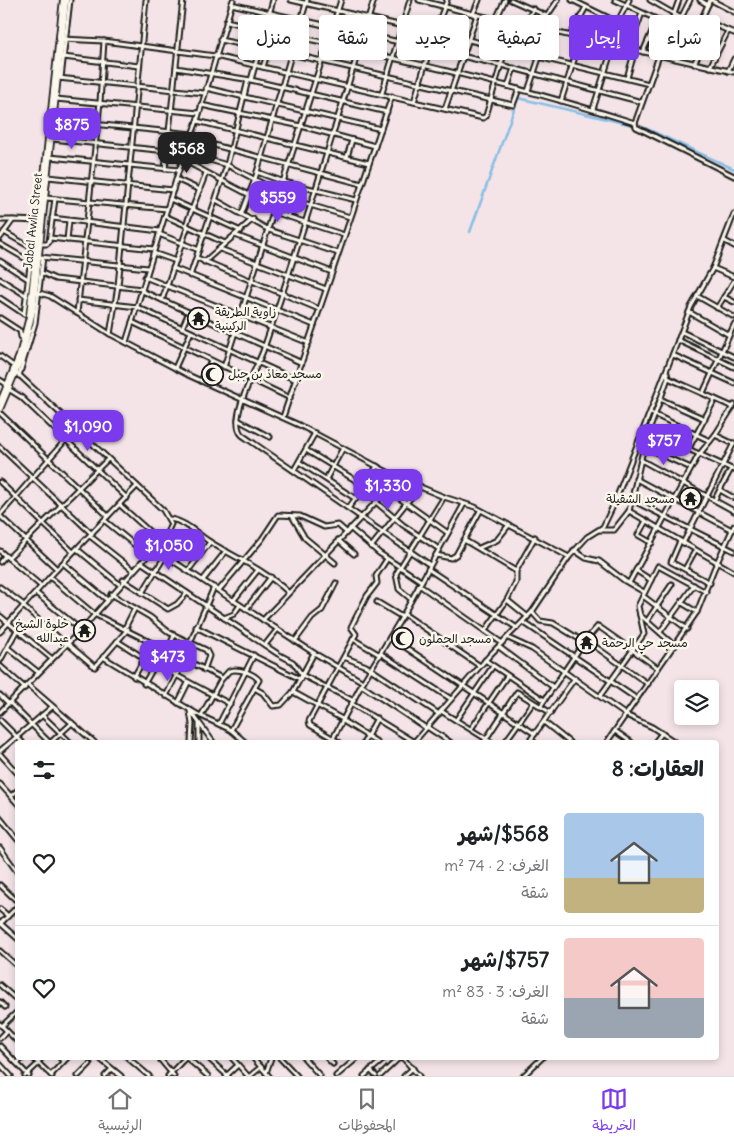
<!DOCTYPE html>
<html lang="ar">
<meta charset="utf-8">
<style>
body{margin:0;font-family:Delius,"Playpen Sans Arabic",sans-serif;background:#f6f6f6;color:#202124;direction:rtl;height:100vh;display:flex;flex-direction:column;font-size:19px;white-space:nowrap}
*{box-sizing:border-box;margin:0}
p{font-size:16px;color:#757577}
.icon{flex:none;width:28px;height:28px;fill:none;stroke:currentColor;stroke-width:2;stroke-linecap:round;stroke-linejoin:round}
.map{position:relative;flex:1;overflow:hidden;direction:ltr}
.drawer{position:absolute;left:15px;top:740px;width:704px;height:320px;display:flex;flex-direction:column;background:#fff;border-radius:5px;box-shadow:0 2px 8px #0003;direction:rtl}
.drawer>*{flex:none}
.banner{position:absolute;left:15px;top:15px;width:705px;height:45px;direction:rtl;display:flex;gap:10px}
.tools{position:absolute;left:674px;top:680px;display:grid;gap:10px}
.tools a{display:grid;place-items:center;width:45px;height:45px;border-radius:5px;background:#fff;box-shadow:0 2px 8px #0003;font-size:25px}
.price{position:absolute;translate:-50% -42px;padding:0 11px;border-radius:10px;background:#7c3aed;color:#fff;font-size:16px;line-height:32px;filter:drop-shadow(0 1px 2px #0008)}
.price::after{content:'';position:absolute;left:50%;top:30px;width:15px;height:11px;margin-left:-8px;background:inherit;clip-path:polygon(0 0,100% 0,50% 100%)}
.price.active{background:#222;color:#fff}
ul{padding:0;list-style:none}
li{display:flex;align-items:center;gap:15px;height:125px;padding:0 15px}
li+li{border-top:1px solid #e0e0e0}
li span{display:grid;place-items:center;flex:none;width:140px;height:100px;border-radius:5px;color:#555}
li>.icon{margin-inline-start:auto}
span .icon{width:60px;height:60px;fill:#fffc;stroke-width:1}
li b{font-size:21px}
h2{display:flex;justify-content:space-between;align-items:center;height:60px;padding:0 15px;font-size:21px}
.pill{padding:0 18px;border-radius:5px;background:#fff;box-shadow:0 2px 8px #0003;font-size:18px;line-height:45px}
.pill.active{background:#7c3aed;color:#fff}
.tabs{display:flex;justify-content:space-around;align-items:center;height:70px;border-top:1px solid #e0e0e0;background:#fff;font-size:14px;color:#757577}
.tabs a{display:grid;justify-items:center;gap:2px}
.tabs .active{color:#7c3aed}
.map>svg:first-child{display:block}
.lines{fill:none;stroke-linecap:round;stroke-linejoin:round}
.canal{stroke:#89bee6;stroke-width:2.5}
.minor-casing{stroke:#1c1c1c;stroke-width:7}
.major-casing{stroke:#1c1c1c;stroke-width:8}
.minor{stroke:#fbf7ec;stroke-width:3}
.major{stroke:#fbf7ec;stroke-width:4.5}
.labels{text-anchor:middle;stroke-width:5;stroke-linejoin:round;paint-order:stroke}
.street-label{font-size:12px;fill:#1c1c1c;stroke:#fbf7ec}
.poi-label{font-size:12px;fill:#1c1c1c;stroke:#fbf7ec;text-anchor:start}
</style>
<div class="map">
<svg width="734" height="1076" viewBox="0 0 734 1076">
<rect width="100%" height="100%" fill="#f4e4e7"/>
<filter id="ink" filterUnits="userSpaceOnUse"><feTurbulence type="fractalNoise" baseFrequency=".02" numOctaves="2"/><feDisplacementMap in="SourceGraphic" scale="10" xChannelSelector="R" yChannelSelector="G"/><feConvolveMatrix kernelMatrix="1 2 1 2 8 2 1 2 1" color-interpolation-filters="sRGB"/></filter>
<g filter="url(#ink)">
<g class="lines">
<polyline class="canal" points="470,232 518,98 645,128 734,169"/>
<defs>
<g id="minor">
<polyline points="291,0 403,26"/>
<path d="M374,0c-36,117 -71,235 -111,351 -7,19 -36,69 -21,84l188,130"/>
<polyline points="419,0 473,14 734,72"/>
<polyline points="511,0 547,16"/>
<polyline points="572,0 617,22"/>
<polyline points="615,0 669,25"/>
<polyline points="650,0 697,27"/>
<polyline points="700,0 708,5"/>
<polyline points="711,0 734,12"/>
<polyline points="231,4 501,65 642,102"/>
<polyline points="473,14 479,0"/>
<polyline points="681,18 690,0"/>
<polyline points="496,19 505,0"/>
<polyline points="701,19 734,33"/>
<path d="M226,21c137,30 275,59 409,102l1,4 98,49"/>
<polyline points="403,24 649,84"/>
<polyline points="523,25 534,9"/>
<polyline points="538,29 558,0"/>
<polyline points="666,33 692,41 710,0"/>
<polyline points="570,36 586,7"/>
<polyline points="62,39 104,41 215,56 483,118 486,116 513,23"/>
<polyline points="220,40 259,48"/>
<polyline points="589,40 597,23"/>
<polyline points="606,44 629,0"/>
<polyline points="629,49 642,13"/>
<polyline points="643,52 657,20"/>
<polyline points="291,54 513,105 519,89"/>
<polyline points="63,57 139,66"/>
<polyline points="485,61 491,44"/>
<polyline points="694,64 713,24"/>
<polyline points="263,67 270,45"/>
<polyline points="710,67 728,31"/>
<polyline points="176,68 251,80 387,112"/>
<polyline points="728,71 734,59"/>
<polyline points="58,78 204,93"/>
<polyline points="61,78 70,0"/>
<polyline points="627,78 635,50"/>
<polyline points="251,80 273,0"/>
<polyline points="508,86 514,68"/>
<polyline points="206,88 381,129"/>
<polyline points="528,91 548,31"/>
<polyline points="382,93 410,0"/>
<polyline points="56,99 199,113"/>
<polyline points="561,101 581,38"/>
<polyline points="414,102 435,31 447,0"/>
<polyline points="201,105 301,126 375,146"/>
<polyline points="445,109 477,15"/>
<polyline points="593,109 613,46"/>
<polyline points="53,120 192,134"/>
<polyline points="197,121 369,163"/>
<polyline points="635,123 679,0"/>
<polyline points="52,139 186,153 227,165 281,193"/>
<polyline points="191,139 362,184"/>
<polyline points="50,157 179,170"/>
<polyline points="347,157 352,140"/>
<polyline points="183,160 276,209"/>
<polyline points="165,169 183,0"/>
<polyline points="257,172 284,182 356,200"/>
<polyline points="48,177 173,190"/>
<polyline points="176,179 200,190"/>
<polyline points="280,196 350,217"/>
<polyline points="46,198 167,209"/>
<polyline points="170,199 241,231"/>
<polyline points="216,200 269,230 338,253"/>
<polyline points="274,212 344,235"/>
<polyline points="242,213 255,179 307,0"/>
<polyline points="165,216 225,243"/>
<polyline points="288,217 294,200"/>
<polyline points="52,218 160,231"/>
<polyline points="0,220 13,220"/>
<polyline points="186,225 206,173"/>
<polyline points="4,232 30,247 32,250 24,314"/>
<polyline points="159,234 199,250"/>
<polyline points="235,235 332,272"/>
<polyline points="0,238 13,220 40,221"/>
<polyline points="50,238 154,249"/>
<polyline points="67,240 69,221"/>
<polyline points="725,241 734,246"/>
<polyline points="0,244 31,262"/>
<polyline points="41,244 47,244 49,242 55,199"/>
<polyline points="220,249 326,289"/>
<polyline points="153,253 176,261"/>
<polyline points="40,257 148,268"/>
<polyline points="197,258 319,309"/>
<polyline points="0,261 28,279"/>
<polyline points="204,262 253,219"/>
<polyline points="173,268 314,325"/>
<polyline points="713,268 734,277"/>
<polyline points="42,273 55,279 142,289"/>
<polyline points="190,276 227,165 248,80"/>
<polyline points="145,277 309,343"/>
<polyline points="0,279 27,296"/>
<polyline points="142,291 302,363"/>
<polyline points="36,292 50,296 110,334 188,375 299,425 399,478 444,497 475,507 569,557 587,537 603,527 614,504 691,307 713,268 734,214"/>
<polyline points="697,296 734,317"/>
<polyline points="724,297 734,302"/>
<polyline points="0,298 24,314"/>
<polyline points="78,300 137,307 296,380"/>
<polyline points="162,300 188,226"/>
<polyline points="717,308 734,281"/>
<polyline points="689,312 729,335"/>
<polyline points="77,313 100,102 104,41"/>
<polyline points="0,318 20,331 21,337 24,339"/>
<polyline points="132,322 290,398"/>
<polyline points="182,328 189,312"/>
<polyline points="682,332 734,357"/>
<polyline points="110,334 118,286 146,0"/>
<polyline points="678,340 734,367"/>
<polyline points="126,342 179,170 197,121 233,0"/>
<polyline points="673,355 734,383"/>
<polyline points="0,356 15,367"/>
<polyline points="224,367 341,0"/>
<polyline points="175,368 191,332"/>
<polyline points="19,376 35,323 43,257"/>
<polyline points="668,378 733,407"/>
<polyline points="0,380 8,385"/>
<polyline points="201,381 211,361"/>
<polyline points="10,390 21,397 127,498"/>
<polyline points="703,393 734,325"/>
<polyline points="660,399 705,419"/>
<polyline points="0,413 108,516"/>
<polyline points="651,413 710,441"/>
<polyline points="283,417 392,96"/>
<polyline points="238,420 270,437"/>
<polyline points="649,431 734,470"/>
<polyline points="715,435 734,444"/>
<polyline points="0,447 92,534"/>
<polyline points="644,447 691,468"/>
<polyline points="689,448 715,399"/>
<polyline points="306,450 365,486"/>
<polyline points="641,460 734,511"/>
<polyline points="299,462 356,499"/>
<polyline points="294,470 315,433"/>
<polyline points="326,479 343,448"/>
<polyline points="636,479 732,530"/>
<polyline points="0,482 73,552"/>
<polyline points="388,490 448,533"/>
<polyline points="720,490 734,498"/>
<polyline points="715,499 731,469"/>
<polyline points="632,500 734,551"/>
<polyline points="376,502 403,525 439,549"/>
<polyline points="120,505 160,541"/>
<polyline points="349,507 365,486 377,466"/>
<polyline points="629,511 734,572"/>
<polyline points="0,515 76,428"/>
<polyline points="0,516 57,569"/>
<polyline points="292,516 305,538 335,563"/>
<path d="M170,519c15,2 26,14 40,23 26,16 55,28 78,50"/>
<polyline points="104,520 147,555"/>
<polyline points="646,521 638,535 652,543"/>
<polyline points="350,528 379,553 421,581"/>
<polyline points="599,530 614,530 629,511 645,442 668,378 667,373"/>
<polyline points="90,536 133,570"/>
<polyline points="338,540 354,554"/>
<polyline points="464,540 516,571"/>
<polyline points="680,541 671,562 710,583"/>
<polyline points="683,543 734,443"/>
<polyline points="371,547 420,486"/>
<polyline points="153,548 314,653 363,682"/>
<polyline points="479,548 497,540 508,526"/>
<polyline points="77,549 119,584"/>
<polyline points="574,550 586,558 599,561 625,581 644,592"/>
<polyline points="0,551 41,586"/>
<polyline points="436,555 451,558 456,555 480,511"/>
<polyline points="8,558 108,459"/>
<polyline points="0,562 5,556"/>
<polyline points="141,562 278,654 293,662 302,675 354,701"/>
<polyline points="63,563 106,599"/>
<polyline points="428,569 517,628"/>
<polyline points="685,569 695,551"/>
<polyline points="188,571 210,542"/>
<polyline points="637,571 651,580"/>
<polyline points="50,577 94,614 222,678"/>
<polyline points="123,580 168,609 177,604 187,593"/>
<polyline points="203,580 226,551"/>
<polyline points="629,583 698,456 715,435 734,405"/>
<polyline points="419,585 502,643"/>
<polyline points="0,587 24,605"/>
<polyline points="219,590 262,539 278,515 300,516 324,527 338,525 346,532"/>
<polyline points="36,593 81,630"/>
<polyline points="142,593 165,556"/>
<polyline points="111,594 150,617 170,633 206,650 209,656 204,670"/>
<polyline points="643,596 687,629"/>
<polyline points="411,599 399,589 396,574 444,497"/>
<polyline points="507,600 528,617"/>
<polyline points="233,601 258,570"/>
<polyline points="377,602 402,617"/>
<polyline points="682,603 697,612"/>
<polyline points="23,606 66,644"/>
<polyline points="246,609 271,577"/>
<polyline points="532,612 540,621 553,623 584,642"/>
<polyline points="404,614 480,666"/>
<polyline points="640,615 675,646"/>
<polyline points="0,616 51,658"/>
<polyline points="224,618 234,614 240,605"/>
<polyline points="263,620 399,478"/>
<polyline points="647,621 672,584"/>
<polyline points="523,622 637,699"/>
<polyline points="196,627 300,679"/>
<polyline points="125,628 135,608"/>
<polyline points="485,631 507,600 516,582 516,571 535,537"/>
<polyline points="0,632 57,569 137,486"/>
<polyline points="660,632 694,585"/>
<polyline points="390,637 535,734"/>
<polyline points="508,638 532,649 626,715 652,727 675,742"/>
<polyline points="353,639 380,655"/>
<polyline points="586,640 648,684"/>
<polyline points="117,641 144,658 230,704"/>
<polyline points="295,641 312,618 322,610 336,583"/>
<polyline points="67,643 95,667 128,629"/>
<polyline points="190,643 214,587"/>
<polyline points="265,645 277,630"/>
<polyline points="499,647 553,687"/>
<polyline points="8,648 38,672"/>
<polyline points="167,651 174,636"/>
<polyline points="380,653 451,699"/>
<polyline points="103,657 197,714 231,730 245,742"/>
<polyline points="344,657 366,666 439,714"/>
<polyline points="485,660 544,700"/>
<polyline points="0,661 17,630"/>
<polyline points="0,666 25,688"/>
<polyline points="134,677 153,643"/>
<polyline points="144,684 155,665"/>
<polyline points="28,685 94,742"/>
<polyline points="361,685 426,728"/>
<polyline points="256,689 263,693 273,706 281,705 293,692 314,653"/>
<polyline points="293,692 344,720"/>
<polyline points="0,695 9,704"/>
<polyline points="166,696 184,660"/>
<polyline points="600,696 644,634 638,606 658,566 706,592"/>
<polyline points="10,703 49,742"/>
<polyline points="178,703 188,683"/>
<polyline points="352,704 414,742"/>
<polyline points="540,707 584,642 598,626 658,668"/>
<polyline points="190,711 192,724 191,742"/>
<polyline points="441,711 491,742"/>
<polyline points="0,712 81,630 166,535 171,524 163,510 17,373"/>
<polyline points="192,713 213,742"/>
<polyline points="42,715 70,742"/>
<path d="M201,716l20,-36 8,-9c10,-3 24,2 30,9l-28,50"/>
<polyline points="0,720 22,742"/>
<polyline points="456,720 493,666"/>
<polyline points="343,721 377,742"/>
<polyline points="544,722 569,742"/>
<polyline points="199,724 199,742"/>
<polyline points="219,724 254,655"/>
<polyline points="427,727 450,742"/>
<polyline points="471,729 507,676"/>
<polyline points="615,731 631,742"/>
<polyline points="51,742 72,723"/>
<polyline points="331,742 363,682 402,617 464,504"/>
<polyline points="339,742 310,725 309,721 356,634 351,627 367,596 377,583 376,576 387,559"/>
<polyline points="364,742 377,718"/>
<polyline points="414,742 489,656 532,612 569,557"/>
<polyline points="484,742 517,692 551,713"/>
<polyline points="505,742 533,703"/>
<polyline points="534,742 531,739 575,678"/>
<polyline points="607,742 697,612 714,569 734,526"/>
<polyline points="655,742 662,733"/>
<polyline points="0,751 52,707"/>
<polyline points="0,754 18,774"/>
<polyline points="0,784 18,804"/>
<polyline points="11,796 18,790"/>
<polyline points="0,818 18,840"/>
<polyline points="0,848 18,873"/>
<polyline points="0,885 18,902"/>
<polyline points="0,909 8,916"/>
<polyline points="0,923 18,939"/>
<polyline points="0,924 18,906"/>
<polyline points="0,951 18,967"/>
<polyline points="0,985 18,1001"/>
<polyline points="0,1002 5,1007"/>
<polyline points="0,1024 18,1042"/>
<polyline points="2,1026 18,1011"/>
<polyline points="0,1038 7,1031"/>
<polyline points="0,1046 29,1076"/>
<polyline points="33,1058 52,1076"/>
<polyline points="60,1058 63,1061"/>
<polyline points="99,1058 121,1076"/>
<polyline points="128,1058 149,1076"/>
<polyline points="159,1058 174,1076"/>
<polyline points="187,1058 208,1076"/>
<polyline points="208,1058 228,1076"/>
<polyline points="232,1058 248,1076"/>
<polyline points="253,1058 269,1076"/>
<polyline points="280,1058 297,1076"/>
<polyline points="304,1058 320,1076"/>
<polyline points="327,1058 333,1064"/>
<polyline points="403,1058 419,1076"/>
<polyline points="37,1062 42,1058"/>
<polyline points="17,1063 23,1058"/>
<polyline points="0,1064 11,1076"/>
<polyline points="370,1070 376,1076"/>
<polyline points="266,1073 271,1058"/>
<polyline points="51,1075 67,1058"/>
<polyline points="25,1076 39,1063"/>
<polyline points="78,1076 90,1064"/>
<polyline points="105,1076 112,1069"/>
<polyline points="168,1076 185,1058"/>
<polyline points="226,1076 238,1065"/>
<polyline points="250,1076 261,1067"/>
<polyline points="336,1076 357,1058"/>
<polyline points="364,1076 385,1058"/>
<polyline points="380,1076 399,1058"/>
<polyline points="404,1076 413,1068"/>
<polyline points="523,1076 542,1058"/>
</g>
<g id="major">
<polyline points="0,402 19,356 29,317 63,0"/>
<polyline points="0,409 22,357 33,310 66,0"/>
</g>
</defs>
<use href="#minor" class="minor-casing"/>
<use href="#major" class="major-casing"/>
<use href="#minor" class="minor"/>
<use href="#major" class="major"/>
</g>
</g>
<defs>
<symbol id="temple-ring" viewBox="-11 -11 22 22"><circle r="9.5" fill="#fbf7ec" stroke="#1c1c1c" stroke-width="1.5"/><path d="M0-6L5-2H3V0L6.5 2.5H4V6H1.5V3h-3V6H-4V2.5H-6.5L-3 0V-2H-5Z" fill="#1c1c1c"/></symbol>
<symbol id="mosque-ring" viewBox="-11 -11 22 22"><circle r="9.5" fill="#fbf7ec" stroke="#1c1c1c" stroke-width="1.5"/><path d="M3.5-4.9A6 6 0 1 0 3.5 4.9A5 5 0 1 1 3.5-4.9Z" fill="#1c1c1c"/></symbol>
</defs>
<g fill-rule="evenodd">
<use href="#temple-ring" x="186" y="306" width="25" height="25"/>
<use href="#mosque-ring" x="200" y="362" width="25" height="25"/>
<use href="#temple-ring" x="678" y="486" width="25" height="25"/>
<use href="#temple-ring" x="72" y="618" width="25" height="25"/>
<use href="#mosque-ring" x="390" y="626" width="25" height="25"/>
<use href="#temple-ring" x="574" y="630" width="25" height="25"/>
</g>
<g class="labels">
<g class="street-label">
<text transform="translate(33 221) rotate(-84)" y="4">Jabal Awlia Street</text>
</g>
<g class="poi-label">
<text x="215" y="316">زاوية الطريقة<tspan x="215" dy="14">الركينية</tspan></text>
<text x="228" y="378">مسجد معاذ بن جبل</text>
<text x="675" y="503" text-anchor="end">مسجد الشقيلة</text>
<text x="69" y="628" text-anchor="end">خلوة الشيخ<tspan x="69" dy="14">عبدالله</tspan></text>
<text x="419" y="643">مسجد الجملون</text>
<text x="602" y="647">مسجد حي الرحمة</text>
</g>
</g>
</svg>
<div class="tools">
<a><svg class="icon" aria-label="layers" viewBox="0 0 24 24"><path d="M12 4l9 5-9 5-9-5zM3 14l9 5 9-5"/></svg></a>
</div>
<b class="price" style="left:72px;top:150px">$875</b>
<b class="price active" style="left:187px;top:174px">$568</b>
<b class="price" style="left:278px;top:223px">$559</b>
<b class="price" style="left:88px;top:452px">$1,090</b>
<b class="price" style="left:664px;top:466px">$757</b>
<b class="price" style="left:388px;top:511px">$1,330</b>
<b class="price" style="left:169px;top:571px">$1,050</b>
<b class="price" style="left:168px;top:682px">$473</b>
<div class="banner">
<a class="pill">شراء</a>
<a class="pill active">إيجار</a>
<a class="pill">تصفية</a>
<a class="pill">جديد</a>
<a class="pill">شقة</a>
<a class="pill">منزل</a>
</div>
<section class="drawer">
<h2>العقارات: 8<svg class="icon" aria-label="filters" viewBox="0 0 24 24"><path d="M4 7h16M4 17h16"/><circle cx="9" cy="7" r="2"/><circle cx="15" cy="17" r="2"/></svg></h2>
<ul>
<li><span style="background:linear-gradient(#a9c7e8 65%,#c2b280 0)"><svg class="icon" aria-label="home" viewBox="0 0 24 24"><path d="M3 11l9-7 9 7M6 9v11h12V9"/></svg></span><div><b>$568/شهر</b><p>الغرف: 2 · 74 m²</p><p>شقة</p></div><svg class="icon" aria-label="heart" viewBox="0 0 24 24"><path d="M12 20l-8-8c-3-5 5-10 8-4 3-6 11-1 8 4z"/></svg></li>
<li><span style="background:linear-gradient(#f6c9c9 60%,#9aa5b1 0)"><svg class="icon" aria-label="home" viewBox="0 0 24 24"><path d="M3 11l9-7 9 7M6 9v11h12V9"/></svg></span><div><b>$757/شهر</b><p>الغرف: 3 · 83 m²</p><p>شقة</p></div><svg class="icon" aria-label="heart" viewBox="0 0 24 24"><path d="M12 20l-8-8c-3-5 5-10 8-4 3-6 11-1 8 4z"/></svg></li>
</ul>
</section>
</div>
<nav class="tabs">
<a class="active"><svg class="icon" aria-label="map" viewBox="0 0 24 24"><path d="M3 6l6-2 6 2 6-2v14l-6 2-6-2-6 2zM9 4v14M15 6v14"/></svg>الخريطة</a>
<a><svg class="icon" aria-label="saved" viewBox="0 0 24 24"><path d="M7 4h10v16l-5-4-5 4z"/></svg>المحفوظات</a>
<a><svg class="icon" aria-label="home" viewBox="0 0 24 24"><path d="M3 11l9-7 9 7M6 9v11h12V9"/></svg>الرئيسية</a>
</nav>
